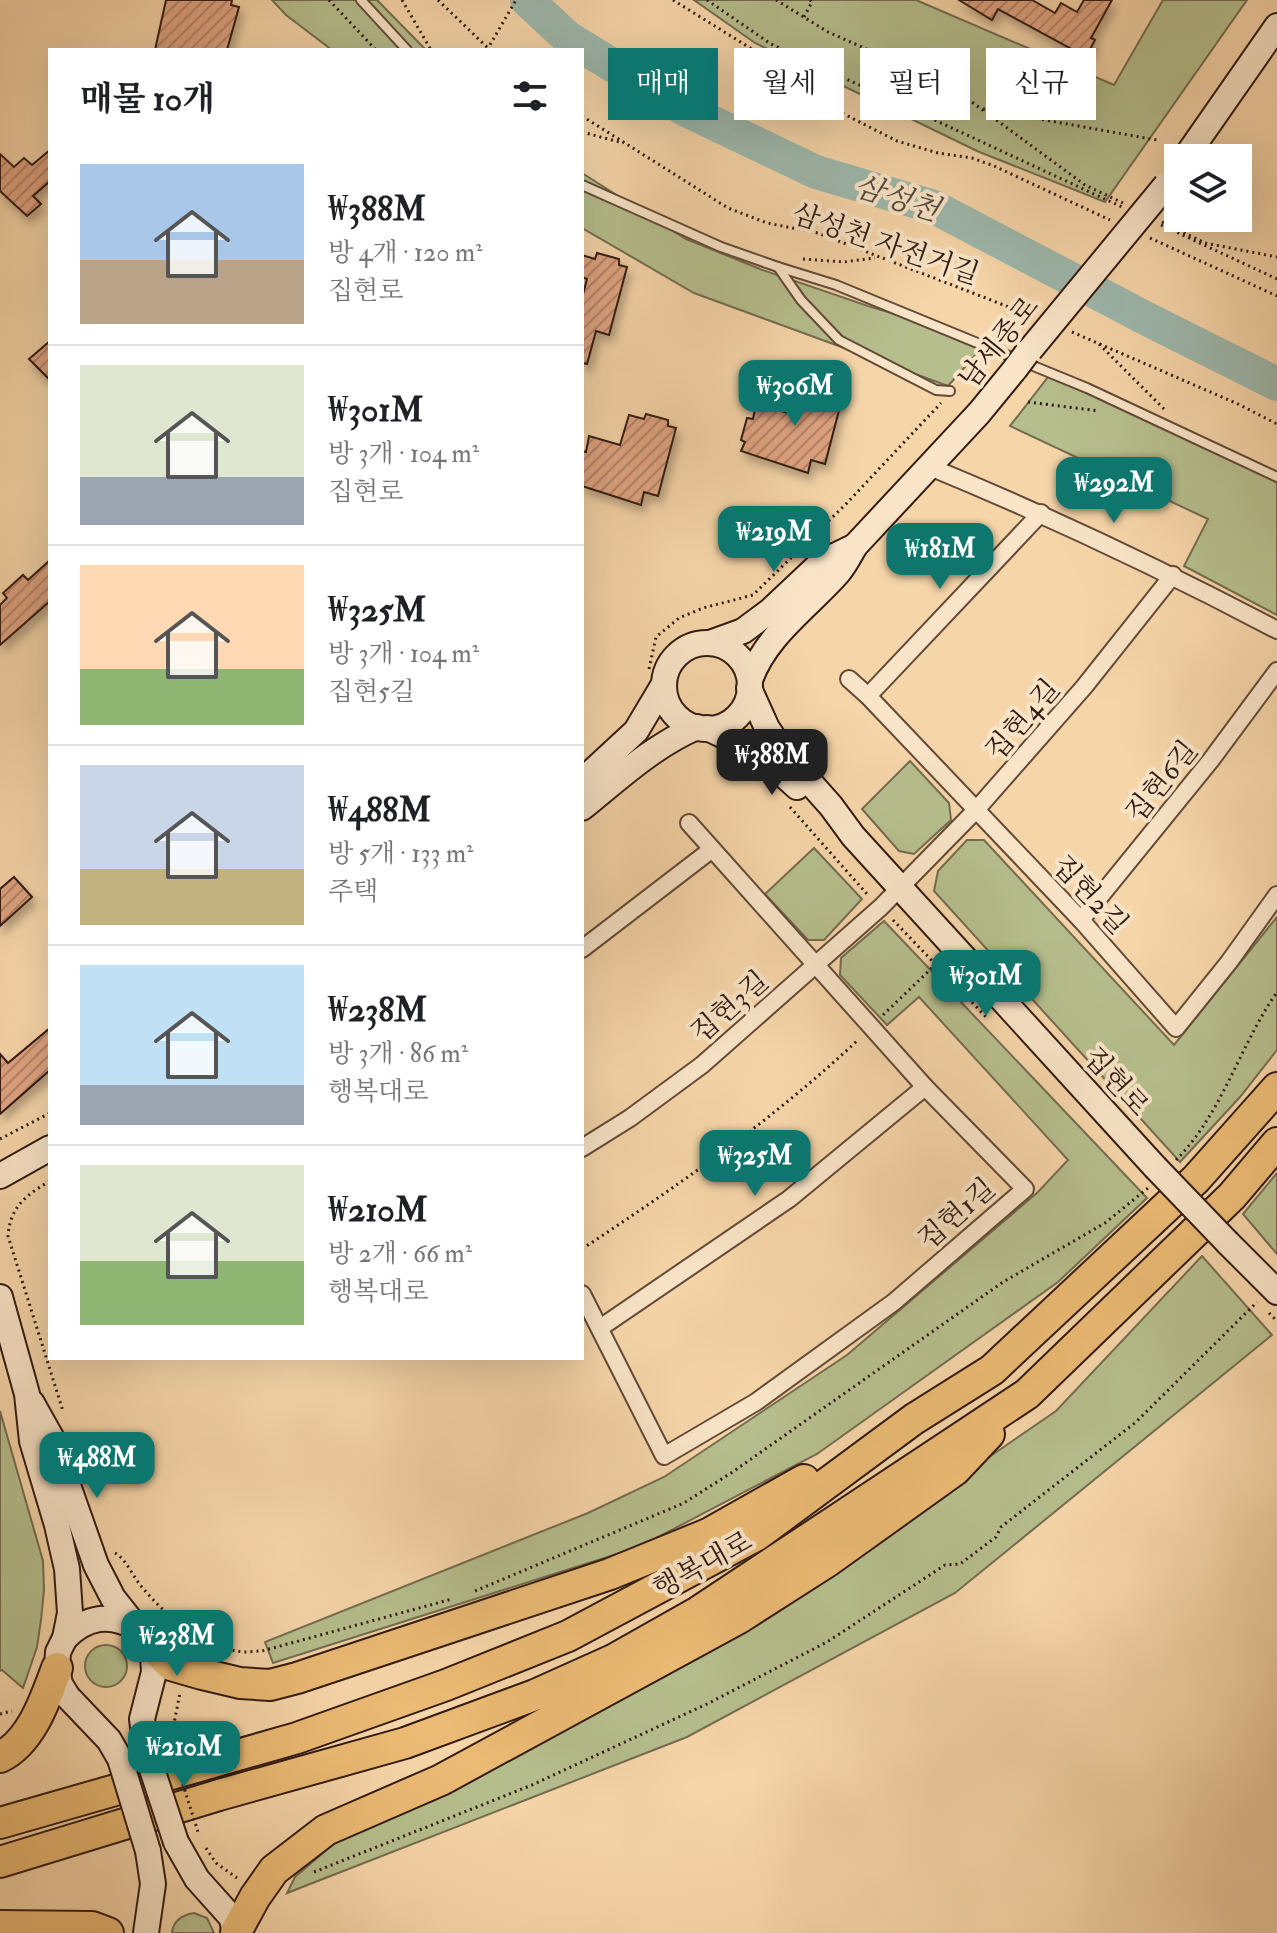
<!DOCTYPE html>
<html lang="ko">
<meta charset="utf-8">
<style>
body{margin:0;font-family:"IM FELL Double Pica","Noto Serif KR",serif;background:#f6f6f6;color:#202124;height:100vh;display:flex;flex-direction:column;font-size:30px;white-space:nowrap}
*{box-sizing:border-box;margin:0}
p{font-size:26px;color:#757577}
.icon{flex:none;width:44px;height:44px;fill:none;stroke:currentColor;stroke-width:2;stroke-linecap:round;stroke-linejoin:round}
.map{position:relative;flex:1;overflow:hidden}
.sheet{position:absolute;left:48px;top:48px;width:536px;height:1312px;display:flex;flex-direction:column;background:#fff;border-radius:0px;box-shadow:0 8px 32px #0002}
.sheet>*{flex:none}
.guide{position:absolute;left:608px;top:48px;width:548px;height:72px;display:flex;gap:16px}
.tools{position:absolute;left:1164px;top:144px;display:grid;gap:16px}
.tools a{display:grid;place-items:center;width:88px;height:88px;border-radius:0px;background:#fff;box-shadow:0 8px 32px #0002;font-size:40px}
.price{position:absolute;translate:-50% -68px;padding:0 18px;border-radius:16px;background:#0f766e;color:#fff;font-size:26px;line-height:52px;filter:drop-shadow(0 2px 4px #0008)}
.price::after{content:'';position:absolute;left:50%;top:48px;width:24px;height:18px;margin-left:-12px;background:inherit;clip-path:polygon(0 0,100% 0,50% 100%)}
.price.active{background:#222;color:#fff}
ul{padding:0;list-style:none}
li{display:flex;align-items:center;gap:24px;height:200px;padding:0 32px}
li+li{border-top:2px solid #e0e0e0}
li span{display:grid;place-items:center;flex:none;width:224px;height:160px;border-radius:0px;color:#555}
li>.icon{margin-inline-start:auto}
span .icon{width:96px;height:96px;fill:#fffc;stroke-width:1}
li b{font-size:34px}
h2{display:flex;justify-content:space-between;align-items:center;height:96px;padding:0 32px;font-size:34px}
.chip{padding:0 28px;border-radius:0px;background:#fff;box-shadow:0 8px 32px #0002;font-size:28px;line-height:72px}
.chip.active{background:#0f766e;color:#fff}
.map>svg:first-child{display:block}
.green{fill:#b6be8d;stroke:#746c50;stroke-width:2}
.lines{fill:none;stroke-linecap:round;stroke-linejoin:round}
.river{stroke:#9db8ad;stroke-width:34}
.building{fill:url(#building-hatch);stroke:#321b12;stroke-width:2;filter:url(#shadow)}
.lane-casing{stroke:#634a38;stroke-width:12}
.street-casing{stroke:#634a38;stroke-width:20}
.secondary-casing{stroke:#321b12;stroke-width:28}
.highway-casing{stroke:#321b12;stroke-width:34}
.path{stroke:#321b12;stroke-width:3;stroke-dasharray:2 4;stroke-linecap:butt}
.lane{stroke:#f9e4c7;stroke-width:8}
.street{stroke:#f9e4c7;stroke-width:16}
.secondary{stroke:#f9e4c7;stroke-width:24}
.highway{stroke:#ebba74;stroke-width:30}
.secondary-bridge-casing{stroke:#321b12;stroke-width:28;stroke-linecap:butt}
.path-bridge{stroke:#321b12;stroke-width:3;stroke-dasharray:2 4;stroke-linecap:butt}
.secondary-bridge{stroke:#f9e4c7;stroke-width:24}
.labels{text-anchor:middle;stroke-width:8;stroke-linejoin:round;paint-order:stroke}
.street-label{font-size:28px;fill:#321b12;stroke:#f9e4c7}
.water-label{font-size:30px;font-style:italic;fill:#524a40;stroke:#f9e4c7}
</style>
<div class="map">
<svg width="1277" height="1933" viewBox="0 0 1277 1933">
<defs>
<pattern id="building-hatch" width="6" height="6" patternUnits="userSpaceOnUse" patternTransform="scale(2)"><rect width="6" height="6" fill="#dfa381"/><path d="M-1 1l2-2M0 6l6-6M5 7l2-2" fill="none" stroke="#b58468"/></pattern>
<filter id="shadow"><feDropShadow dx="4" dy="7" stdDeviation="4" flood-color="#0004"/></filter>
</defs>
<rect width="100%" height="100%" fill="#f6d5a9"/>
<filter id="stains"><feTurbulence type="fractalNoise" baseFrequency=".0025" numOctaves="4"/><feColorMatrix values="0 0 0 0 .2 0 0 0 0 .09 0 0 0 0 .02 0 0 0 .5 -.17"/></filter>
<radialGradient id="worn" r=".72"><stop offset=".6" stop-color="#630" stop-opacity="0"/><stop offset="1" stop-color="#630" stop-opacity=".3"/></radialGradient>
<g class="green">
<polygon points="272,0 377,0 426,50 332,50 286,15"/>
<polygon points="694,0 916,0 1114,85 1163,0 1247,0 1105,202 977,151 755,43"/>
<polygon points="582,173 686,239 760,269 868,306 987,342 948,386 694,293 582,228"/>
<polygon points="1048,377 1169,427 1277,477 1277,615 1184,566 1208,519 1010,426"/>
<polygon points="910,761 949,803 951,820 914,854 899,851 862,809"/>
<polygon points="967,840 984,840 1174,1045 1277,917 1277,1050 1240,1097 1180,1162 934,891 938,871"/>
<polygon points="814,848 862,899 824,940 808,940 765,894"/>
<polygon points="884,921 1147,1198 1058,1282 817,1454 639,1547 273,1663 265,1642 588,1513 664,1477 847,1355 1038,1192 1068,1160 919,997 887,1025 840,975 841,958"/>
<polygon points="1277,1173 1277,1254 1243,1214"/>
<polygon points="1202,1256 1272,1335 955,1593 687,1737 287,1893 295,1877 344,1835 764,1612 1056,1411"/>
<polygon points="0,1411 43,1561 44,1590 41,1620 37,1647 23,1688 2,1670 0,1671"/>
<circle cx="106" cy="1666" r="21"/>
<path d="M194,1913l13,5 7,15h-42c1,-12 10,-18 22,-20z"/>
</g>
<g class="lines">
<polyline class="river" points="527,0 568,38 686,110 816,172 934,207 1149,320 1277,384"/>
</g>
<g class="building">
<polygon points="166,0 232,0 231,5 239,7 227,50 155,50"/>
<polygon points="959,0 1032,0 1055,13 1061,3 1077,12 1084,0 1112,0 1091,38 1095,40 1086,57 998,9 992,20"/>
<polygon points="50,150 50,181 33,196 41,204 27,216 0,191 0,154 14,167 24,158 32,165"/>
<polygon points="597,253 619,259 619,265 627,267 609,335 596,331 587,364 582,363 582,298 587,279 582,277 582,255 595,259"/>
<polygon points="50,341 50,380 29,359"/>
<polygon points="796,382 811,387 813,382 835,388 835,393 843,395 825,464 811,460 808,473 741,451 745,442 741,440 747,418 753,419 756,404 788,413"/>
<polygon points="646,414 668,420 668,426 676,428 658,496 644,492 641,505 582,486 582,451 586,452 589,436 620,445 629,415 644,419"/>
<polygon points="50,560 50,601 0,645 0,605 7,598 3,593 23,575 28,580"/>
<polygon points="14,877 32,897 0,926 0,889"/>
<polygon points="50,1028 50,1070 0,1114 0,1054 8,1063"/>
</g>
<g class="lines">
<defs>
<g id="lane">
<polyline points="361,0 407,50"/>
<polyline points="582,185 721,247 778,267 801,300 839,340 936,390 950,391"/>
<polyline points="778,267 836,285 1087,388 1277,477"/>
</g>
<g id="street">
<path d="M930,467c119,49 233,103 347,163"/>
<polyline points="849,679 868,696 1081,920 1176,1028 1229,962 1277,895"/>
<polyline points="868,696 1041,513"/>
<polyline points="1081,920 1211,760 1277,671"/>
<polyline points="582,949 711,850"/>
<polyline points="582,1148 630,1118 702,1065 881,907 976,810 1084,687 1173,575"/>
<polyline points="582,1294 664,1456 756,1402 894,1302 1025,1189 925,1087 689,823"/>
<polyline points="600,1328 789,1199 925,1087"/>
</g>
<g id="secondary">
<polyline points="1185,158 1277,26"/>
<polyline points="710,643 743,631 770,611 822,562 855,546"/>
<circle cx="707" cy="686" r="43"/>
<path d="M750,680c16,-45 58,-73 88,-107 7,-8 12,-18 17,-27l124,-133 36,-44"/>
<polyline points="749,688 767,728 783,752 831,806 853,836 1155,1167"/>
<path d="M707,728c34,15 63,33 90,59"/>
<polyline points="582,781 636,731 664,684"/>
<path d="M582,808c37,-30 71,-62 115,-81"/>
<polyline points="0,1176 50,1148"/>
<polyline points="1228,1243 1277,1292"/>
<polyline points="0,1297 27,1394 32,1441 57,1525 67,1569 70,1613 65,1638 58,1652 57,1668 60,1684 68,1697 109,1740 120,1759"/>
<polyline points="32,1403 51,1437 96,1565 113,1598 147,1641 153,1656 154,1672 142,1719 146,1751"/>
<path d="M65,1638c22,-22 45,-25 72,-10"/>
<polyline points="176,1842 197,1879 231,1917 236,1933"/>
<polyline points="146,1933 153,1884 148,1851"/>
</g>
<g id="highway">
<polyline points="147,1641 171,1665 202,1674 240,1683 270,1685 297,1678 610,1574 708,1534 804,1480"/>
<path d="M0,1757c31,-14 46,-59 57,-89"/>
<polyline points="0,1823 297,1738 446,1685 568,1636 757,1535 914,1419 992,1370 1196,1179 1277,1088"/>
<polyline points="0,1862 219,1795 405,1743 535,1695 613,1660 698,1612 1027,1394 1232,1196 1277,1143"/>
<polyline points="0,1926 92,1927 108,1933"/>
<polyline points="236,1932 255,1897 274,1870 326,1830 441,1780 739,1618 828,1561 955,1470 989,1434"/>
</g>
</defs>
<use href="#lane" class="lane-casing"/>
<use href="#street" class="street-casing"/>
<use href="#secondary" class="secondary-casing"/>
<use href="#highway" class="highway-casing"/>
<g class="path">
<polyline points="329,0 376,50"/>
<polyline points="402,0 431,50"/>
<polyline points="438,0 490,50"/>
<polyline points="673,0 763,56 834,109 897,141 938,153 972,158 994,166 1110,220"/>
<polyline points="707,0 771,44 1122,207"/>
<polyline points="776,0 828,32 950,86 1085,185 1123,203"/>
<polyline points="804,17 812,2 810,0"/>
<polyline points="983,109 1157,140"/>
<polyline points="582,116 728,208 767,223 818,233 1032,316"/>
<polyline points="582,132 623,143"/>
<polyline points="1162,222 1205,243 1277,257"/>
<polyline points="1161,225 1277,279"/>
<polyline points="1150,238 1277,296"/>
<polyline points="803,259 844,262 875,258"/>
<polyline points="1072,332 1238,404 1277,424"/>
<polyline points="1099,344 1164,409"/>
<polyline points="1028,402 1099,411"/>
<polyline points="649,669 656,637 679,618 703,608 753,595 846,504 941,403"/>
<polyline points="790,807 867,894"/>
<polyline points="893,920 987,1018"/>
<polyline points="883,1015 935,965"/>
<polyline points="0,1139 50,1113"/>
<path d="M1176,1160c46,-46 64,-115 101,-168"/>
<path d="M50,1181c-24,14 -40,26 -42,55l55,175"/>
<path d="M582,1249c97,-64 192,-130 277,-210"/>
<polyline points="1269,1313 1277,1321"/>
<path d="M115,1553c11,6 17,22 26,33 23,28 59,59 96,65 8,2 17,0 25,0l190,-52"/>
<polyline points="475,1591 684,1503 734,1471 1003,1282 1105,1223 1148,1188"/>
<polyline points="0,1714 12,1711"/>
<polyline points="170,1744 180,1693"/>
<polyline points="206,1848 216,1863 237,1878"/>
<polyline points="314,1872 532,1785 707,1704 827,1642 945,1565 960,1564 996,1537 1001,1527 1136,1422 1257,1302"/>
</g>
<use href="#lane" class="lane"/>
<use href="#street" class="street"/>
<use href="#secondary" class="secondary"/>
<use href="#highway" class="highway"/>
<defs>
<g id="secondary-bridge">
<polyline points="1030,350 1166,185"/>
<polyline points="1015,369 1027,353"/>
<polyline points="1155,1167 1228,1243"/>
<polyline points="146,1751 176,1842"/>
<polyline points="120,1759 148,1851"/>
</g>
</defs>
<use href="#secondary-bridge" class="secondary-bridge-casing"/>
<g class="path-bridge">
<polyline points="487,50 516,0"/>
<polyline points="170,1744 199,1835"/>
</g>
<use href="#secondary-bridge" class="secondary-bridge"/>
</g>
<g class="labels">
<g class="street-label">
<text transform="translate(886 243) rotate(19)" y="10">삼성천 자전거길</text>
<text transform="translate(998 342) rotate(-51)" y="10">남세종로</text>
<text transform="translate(1022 719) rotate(-49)" y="10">집현4길</text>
<text transform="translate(1161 781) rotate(-51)" y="10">집현6길</text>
<text transform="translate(1091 894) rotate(47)" y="10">집현2길</text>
<text transform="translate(729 1006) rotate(-41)" y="10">집현3길</text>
<text transform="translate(1117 1081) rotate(48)" y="10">집현로</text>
<text transform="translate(956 1213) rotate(-41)" y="10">집현1길</text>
<text transform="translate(702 1564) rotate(-29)" y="10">행복대로</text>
</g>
<g class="water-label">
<text transform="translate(897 198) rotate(18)" y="10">삼성천</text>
</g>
</g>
<rect width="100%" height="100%" filter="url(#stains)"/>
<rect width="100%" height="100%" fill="url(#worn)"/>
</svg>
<div class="tools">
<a><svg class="icon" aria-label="layers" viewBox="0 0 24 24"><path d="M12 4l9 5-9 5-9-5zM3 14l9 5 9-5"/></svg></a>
</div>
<b class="price" style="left:795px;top:428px">₩306M</b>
<b class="price" style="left:1114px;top:525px">₩292M</b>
<b class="price" style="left:774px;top:574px">₩219M</b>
<b class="price" style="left:940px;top:591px">₩181M</b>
<b class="price active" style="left:772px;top:797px">₩388M</b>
<b class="price" style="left:986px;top:1018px">₩301M</b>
<b class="price" style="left:755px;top:1198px">₩325M</b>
<b class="price" style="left:97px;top:1500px">₩488M</b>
<b class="price" style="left:177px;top:1678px">₩238M</b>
<b class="price" style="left:184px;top:1789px">₩210M</b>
<div class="guide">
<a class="chip active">매매</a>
<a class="chip">월세</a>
<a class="chip">필터</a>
<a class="chip">신규</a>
</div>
<section class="sheet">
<h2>매물 10개<svg class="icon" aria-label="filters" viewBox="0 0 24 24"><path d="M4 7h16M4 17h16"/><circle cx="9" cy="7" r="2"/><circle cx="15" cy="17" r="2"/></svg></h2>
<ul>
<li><span style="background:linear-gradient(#a9c7e8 60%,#b9a48a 0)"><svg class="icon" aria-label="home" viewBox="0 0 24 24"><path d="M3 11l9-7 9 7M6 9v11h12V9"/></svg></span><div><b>₩388M</b><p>방 4개 · 120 m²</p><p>집현로</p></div></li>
<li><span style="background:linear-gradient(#dfe7d0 70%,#9aa5b1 0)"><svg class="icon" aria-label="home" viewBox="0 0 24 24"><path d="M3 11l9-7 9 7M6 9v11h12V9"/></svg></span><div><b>₩301M</b><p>방 3개 · 104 m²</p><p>집현로</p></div></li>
<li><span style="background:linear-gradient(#ffd9b3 65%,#8fb573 0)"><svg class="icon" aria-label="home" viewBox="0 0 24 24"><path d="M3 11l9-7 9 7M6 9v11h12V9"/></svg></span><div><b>₩325M</b><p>방 3개 · 104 m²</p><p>집현5길</p></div></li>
<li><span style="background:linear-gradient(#c9d6e8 65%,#c2b280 0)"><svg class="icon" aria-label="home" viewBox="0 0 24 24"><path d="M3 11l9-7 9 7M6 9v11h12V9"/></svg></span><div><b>₩488M</b><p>방 5개 · 133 m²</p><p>주택</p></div></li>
<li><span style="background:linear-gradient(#bfe0f5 75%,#9aa5b1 0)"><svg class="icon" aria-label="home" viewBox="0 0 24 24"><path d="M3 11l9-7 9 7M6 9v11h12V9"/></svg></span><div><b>₩238M</b><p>방 3개 · 86 m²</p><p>행복대로</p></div></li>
<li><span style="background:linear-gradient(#dfe7d0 60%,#8fb573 0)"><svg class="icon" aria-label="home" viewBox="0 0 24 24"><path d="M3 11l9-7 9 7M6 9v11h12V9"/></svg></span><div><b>₩210M</b><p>방 2개 · 66 m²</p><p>행복대로</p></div></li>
</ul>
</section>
</div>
